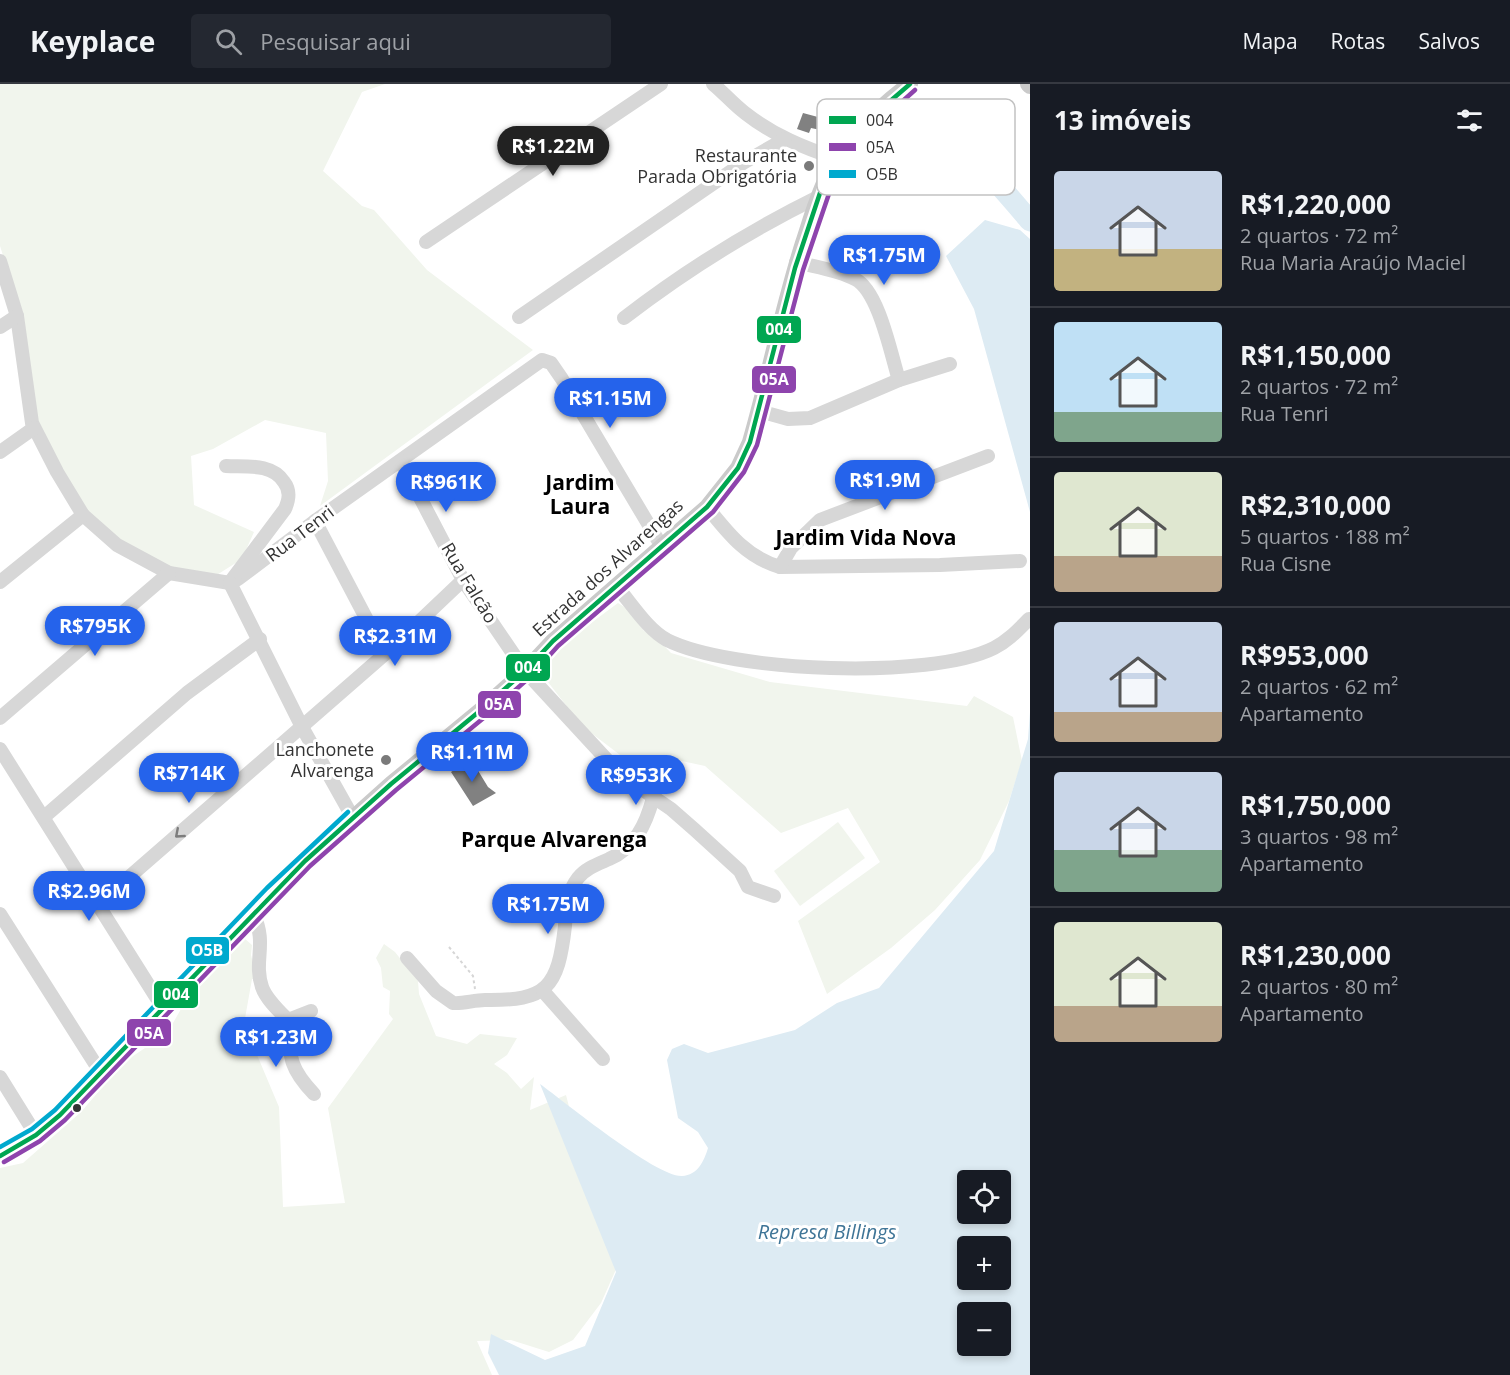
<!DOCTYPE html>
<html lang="pt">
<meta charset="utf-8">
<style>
body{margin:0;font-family:"Open Sans",sans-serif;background:#242831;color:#f1f3f6;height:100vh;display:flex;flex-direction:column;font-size:22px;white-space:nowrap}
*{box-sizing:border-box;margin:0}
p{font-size:20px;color:#9ea1a6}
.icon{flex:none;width:33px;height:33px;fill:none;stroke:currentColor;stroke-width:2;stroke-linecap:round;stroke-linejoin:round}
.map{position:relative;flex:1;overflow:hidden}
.details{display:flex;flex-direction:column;background:#171b24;width:480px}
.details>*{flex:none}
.controls{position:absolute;left:957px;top:1086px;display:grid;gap:12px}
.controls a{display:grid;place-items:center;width:54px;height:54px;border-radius:6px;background:#171b24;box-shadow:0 3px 9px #0003;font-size:30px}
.price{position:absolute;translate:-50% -51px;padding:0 14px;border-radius:21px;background:#2563eb;color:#fff;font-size:20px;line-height:39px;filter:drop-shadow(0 2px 3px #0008)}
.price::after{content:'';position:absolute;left:50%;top:36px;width:18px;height:14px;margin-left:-9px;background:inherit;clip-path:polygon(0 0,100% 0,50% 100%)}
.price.current{background:#222;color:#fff}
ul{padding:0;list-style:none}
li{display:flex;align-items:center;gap:18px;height:150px;padding:0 24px}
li+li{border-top:2px solid #363941}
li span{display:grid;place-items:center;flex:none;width:168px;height:120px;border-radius:6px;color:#555}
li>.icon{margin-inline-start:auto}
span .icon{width:72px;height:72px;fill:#fffc;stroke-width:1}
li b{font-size:26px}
h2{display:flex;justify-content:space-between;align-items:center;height:72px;padding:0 24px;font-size:26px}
header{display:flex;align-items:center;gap:36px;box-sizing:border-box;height:84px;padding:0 30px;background:#171b24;border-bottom:2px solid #363941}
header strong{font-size:28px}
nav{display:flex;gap:33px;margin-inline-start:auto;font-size:21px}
.search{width:420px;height:54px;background:#242831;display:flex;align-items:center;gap:15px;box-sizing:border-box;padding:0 21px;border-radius:6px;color:#9ea1a6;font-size:22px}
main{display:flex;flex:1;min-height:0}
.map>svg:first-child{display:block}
.green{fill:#f1f5ed}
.water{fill:#ddebf3;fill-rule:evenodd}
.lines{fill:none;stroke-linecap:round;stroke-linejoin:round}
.river{stroke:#ddebf3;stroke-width:21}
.building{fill:#818181}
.path{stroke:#d6d6d6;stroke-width:2;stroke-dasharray:3 3;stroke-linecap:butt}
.minor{stroke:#d7d7d7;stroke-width:14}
.major{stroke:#cacaca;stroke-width:16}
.bus-1-casing{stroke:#fff;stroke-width:9}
.bus-2-casing{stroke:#fff;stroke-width:9}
.bus-3-casing{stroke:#fff;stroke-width:9}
.bus-1{stroke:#00a651;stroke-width:4.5}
.bus-2{stroke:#8e44ad;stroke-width:4.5}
.bus-3{stroke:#00a9ce;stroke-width:4.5}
.oneway{stroke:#7d7d7d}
.poi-dot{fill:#7a7a7a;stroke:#fff;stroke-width:2}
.bus-dot{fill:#333;stroke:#fff;stroke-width:2}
.labels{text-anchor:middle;stroke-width:6;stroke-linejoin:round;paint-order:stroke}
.poi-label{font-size:18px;fill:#333;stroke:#fff;text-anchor:end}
.street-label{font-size:18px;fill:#333;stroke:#fff}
.water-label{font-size:20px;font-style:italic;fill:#3f7597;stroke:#fff}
.quarter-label{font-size:21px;font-weight:bold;fill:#000;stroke:#fff}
.key{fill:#fff;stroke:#c2c2c2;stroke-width:1.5}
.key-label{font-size:16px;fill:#333}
.line-badge{stroke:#fff;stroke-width:2}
.badge-label{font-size:16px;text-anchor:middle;font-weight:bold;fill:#fff}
</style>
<header>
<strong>Keyplace</strong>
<div class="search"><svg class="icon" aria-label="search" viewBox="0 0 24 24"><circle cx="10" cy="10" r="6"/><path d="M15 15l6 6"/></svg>Pesquisar aqui</div>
<nav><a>Mapa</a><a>Rotas</a><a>Salvos</a></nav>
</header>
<main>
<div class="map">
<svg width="1030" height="1291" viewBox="0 0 1030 1291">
<rect width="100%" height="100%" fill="#fff"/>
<g class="green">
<polygon points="0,0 385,0 362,8 323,87 362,122 374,126 427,186 533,266 320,422 328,397 326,349 265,336 213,365 191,372 194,421 254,448 242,475 212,494 171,486 112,453 84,429 36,341 20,225 0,162"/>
<polygon points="618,519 626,524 644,547 652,549 671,569 770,598 967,622 974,612 1013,633 1022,677 1009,717 980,776 935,826 891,864 827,910 798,837 880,778 848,724 781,749 705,682 668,674 628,677 582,642 541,589 568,556"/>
<polygon points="838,738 865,774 800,822 774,787"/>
<polygon points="244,854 252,861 251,871 257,895 252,895 244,940 279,1023 283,1123 345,1119 328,1024 393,935 389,930 390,907 383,903 381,884 376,874 384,860 395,868 418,897 419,910 436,952 467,960 480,950 517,954 507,971 494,980 507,989 521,1005 534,993 530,1026 566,1011 574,1042 626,1163 601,1219 573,1256 549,1268 511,1256 477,1257 492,1291 0,1291 0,1084 23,1079 81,1028 124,978 151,960 173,939 193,904 216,884"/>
</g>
<g class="water">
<polygon points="985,136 1020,146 1030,155 1030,428 974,225 946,172"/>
<path d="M1030,628v663h-531l-11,-22 3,-19 54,26 40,-14 31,-74 -76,-188c25,18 116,93 142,92 16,-1 22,-15 26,-28l-10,-16 -20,-14 -11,-58 5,-11 12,-5 24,9 87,-23 42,-27 42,-15 115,-137 34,-112zM968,1096h32v34h-32zM968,1162h32v34h-32zM968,1228h32v34h-32z"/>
</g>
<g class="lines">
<path class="river" d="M873,59c17,-5 37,-15 54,-15 28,1 85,72 103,93"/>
</g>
<g class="building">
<polygon points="803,29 829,36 825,47 811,44 809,49 797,45"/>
<polygon points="471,675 488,703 496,709 473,722 451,688"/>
</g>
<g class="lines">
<polyline class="path" points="449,863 473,892 475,905"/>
<g class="minor">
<path d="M713,0c11,9 20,20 32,29 28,22 59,35 93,46"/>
<polyline points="426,158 661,0"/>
<polyline points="0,177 17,232 32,339 57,388 83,431 117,461 169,489 230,499 238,495 315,437 542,276 551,279 562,295 662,463"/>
<path d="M796,178c19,5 42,8 59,17 24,12 36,76 44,101"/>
<polyline points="519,233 743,79 785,55"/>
<path d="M624,234c61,-47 125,-87 194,-121"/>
<polyline points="0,243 17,232"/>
<polyline points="759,327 788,335 810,334 899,296 950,280"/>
<polyline points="0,368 34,344"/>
<polyline points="401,377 463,496 525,587 621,691 671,725 695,746 740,787 748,803 774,812"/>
<path d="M226,382c20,1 46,-3 58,16 7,9 5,18 1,27l-54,72"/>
<path d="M707,423c21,26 39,50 73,60l160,-2 80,-4"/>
<polyline points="315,437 385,570"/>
<polyline points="780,483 791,464 820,436 988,372"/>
<polyline points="0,498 83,431"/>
<polyline points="230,499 302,643 353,734"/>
<path d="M617,503c15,17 30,42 50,53 64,32 263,40 327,8 14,-7 24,-18 35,-29"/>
<polyline points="0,634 169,489"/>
<polyline points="0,665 163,924"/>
<polyline points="44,733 187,609 260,555"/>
<polyline points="97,821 385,570 463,496"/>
<path d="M253,829c15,31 0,47 9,74 4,12 17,24 26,33l23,-9"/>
<polyline points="0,830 101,989"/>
<path d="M407,874l29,33 17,12c10,1 21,-3 32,-3 62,1 73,-12 80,-74 1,-17 2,-34 13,-48 8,-10 20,-14 31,-19 26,-11 37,-35 44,-61"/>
<polyline points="543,907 603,975"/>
<path d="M288,936c2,36 0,47 26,74"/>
<polyline points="0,993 36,1051"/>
</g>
<g class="major">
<polyline points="1028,0 1030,2"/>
<path d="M0,1072l36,-21 24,-20 245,-254 86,-77 90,-74 44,-39 28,-30 154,-134 31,-39 12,-26c19,-66 32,-133 53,-199 7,-21 13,-43 23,-64 18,-37 51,-71 84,-95"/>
</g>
<defs>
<polyline id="bus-1" points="0,1072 36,1051 60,1031 305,777 391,700 481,626 525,587 553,557 707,423 738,384 750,358 795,184 822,103 833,81 852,55 874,31 910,0"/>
<polyline id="bus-2" points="4,1078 40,1057 65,1036 310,782 396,706 486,632 530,593 558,562 713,428 744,388 757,361 803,186 833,98 848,72 868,48 915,6"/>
<polyline id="bus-3" points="0,1063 32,1045 55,1026 267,804 348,728"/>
</defs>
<use href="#bus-1" class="bus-1-casing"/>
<use href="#bus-2" class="bus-2-casing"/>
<use href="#bus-3" class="bus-3-casing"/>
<use href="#bus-1" class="bus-1"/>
<use href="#bus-2" class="bus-2"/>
<use href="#bus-3" class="bus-3"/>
</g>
<defs><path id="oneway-chevron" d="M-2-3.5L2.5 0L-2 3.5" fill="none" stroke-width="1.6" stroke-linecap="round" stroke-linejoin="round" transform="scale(1.5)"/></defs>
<use class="oneway" href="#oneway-chevron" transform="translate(179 750) rotate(139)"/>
<g class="poi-dot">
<circle cx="809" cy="82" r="6"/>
<circle cx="386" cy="676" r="6"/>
</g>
<circle class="bus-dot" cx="77" cy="1024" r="5"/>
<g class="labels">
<g class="poi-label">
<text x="797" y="78">Restaurante<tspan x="797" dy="21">Parada Obrigatória</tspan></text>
<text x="374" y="672">Lanchonete<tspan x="374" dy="21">Alvarenga</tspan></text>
</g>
<g class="street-label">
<text transform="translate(300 450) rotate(-37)" y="6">Rua Tenri</text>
<text transform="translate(608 484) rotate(-42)" y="6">Estrada dos Alvarengas</text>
<text transform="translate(469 499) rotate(59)" y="6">Rua Falcão</text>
</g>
<g class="water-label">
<text x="827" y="1155">Represa Billings</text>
</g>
<g class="quarter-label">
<text x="580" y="406">Jardim<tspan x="580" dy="24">Laura</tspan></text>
<text x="866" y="461">Jardim Vida Nova</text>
<text x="554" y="763">Parque Alvarenga</text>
</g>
</g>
<rect x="817" y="15" width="198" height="96" rx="9" class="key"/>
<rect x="829" y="32" width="27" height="8" fill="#00a651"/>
<rect x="829" y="59" width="27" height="8" fill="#8e44ad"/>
<rect x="829" y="86" width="27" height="8" fill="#00a9ce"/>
<g class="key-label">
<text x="866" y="42">004</text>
<text x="866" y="69">05A</text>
<text x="866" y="96">O5B</text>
</g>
<g class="line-badge">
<rect x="756" y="231" width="46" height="29" rx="6" fill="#00a651"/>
<rect x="751" y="281" width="46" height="29" rx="6" fill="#8e44ad"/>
<rect x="505" y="569" width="46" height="29" rx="6" fill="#00a651"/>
<rect x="477" y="606" width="45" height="29" rx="6" fill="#8e44ad"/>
<rect x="185" y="852" width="45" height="29" rx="6" fill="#00a9ce"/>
<rect x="153" y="896" width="46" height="29" rx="6" fill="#00a651"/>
<rect x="126" y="934" width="46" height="29" rx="6" fill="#8e44ad"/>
</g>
<g class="badge-label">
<text x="779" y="251">004</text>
<text x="774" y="301">05A</text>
<text x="528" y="589">004</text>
<text x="499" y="626">05A</text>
<text x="207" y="872">O5B</text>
<text x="176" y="916">004</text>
<text x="149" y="955">05A</text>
</g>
</svg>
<div class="controls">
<a><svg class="icon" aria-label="locate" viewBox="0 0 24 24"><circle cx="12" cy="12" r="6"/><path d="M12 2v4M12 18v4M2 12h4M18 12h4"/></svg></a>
<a>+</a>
<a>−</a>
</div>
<b class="price current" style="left:553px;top:93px">R$1.22M</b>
<b class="price" style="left:884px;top:202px">R$1.75M</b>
<b class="price" style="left:610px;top:345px">R$1.15M</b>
<b class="price" style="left:885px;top:427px">R$1.9M</b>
<b class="price" style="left:446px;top:429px">R$961K</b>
<b class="price" style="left:95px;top:573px">R$795K</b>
<b class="price" style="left:395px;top:583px">R$2.31M</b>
<b class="price" style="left:472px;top:699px">R$1.11M</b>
<b class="price" style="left:189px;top:720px">R$714K</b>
<b class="price" style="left:636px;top:722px">R$953K</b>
<b class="price" style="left:89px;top:838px">R$2.96M</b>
<b class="price" style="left:548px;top:851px">R$1.75M</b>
<b class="price" style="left:276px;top:984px">R$1.23M</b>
</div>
<section class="details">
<h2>13 imóveis<svg class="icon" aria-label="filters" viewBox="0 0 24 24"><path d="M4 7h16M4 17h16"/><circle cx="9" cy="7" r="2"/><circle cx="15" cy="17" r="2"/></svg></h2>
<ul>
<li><span style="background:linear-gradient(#c9d6e8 65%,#c2b280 0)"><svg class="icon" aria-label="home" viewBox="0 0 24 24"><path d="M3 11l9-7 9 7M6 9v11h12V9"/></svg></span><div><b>R$1,220,000</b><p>2 quartos · 72 m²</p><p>Rua Maria Araújo Maciel</p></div></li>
<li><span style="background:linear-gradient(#bfe0f5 75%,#7fa58c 0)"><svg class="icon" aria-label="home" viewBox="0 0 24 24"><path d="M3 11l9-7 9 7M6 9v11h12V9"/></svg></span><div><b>R$1,150,000</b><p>2 quartos · 72 m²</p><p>Rua Tenri</p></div></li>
<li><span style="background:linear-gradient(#dfe7d0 70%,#b9a48a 0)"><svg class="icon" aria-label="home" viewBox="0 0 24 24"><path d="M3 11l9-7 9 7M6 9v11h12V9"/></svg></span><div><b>R$2,310,000</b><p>5 quartos · 188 m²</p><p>Rua Cisne</p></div></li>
<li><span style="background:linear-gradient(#c9d6e8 75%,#b9a48a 0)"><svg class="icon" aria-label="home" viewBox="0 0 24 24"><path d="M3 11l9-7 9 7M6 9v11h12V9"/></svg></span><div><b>R$953,000</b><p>2 quartos · 62 m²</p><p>Apartamento</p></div></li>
<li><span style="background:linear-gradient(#c9d6e8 65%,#7fa58c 0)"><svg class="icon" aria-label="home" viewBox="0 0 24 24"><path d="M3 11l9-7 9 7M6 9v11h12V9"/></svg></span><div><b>R$1,750,000</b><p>3 quartos · 98 m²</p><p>Apartamento</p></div></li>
<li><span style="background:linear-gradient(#dfe7d0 70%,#b9a48a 0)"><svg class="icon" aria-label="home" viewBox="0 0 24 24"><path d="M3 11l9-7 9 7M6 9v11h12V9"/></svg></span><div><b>R$1,230,000</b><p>2 quartos · 80 m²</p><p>Apartamento</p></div></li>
</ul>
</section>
</main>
